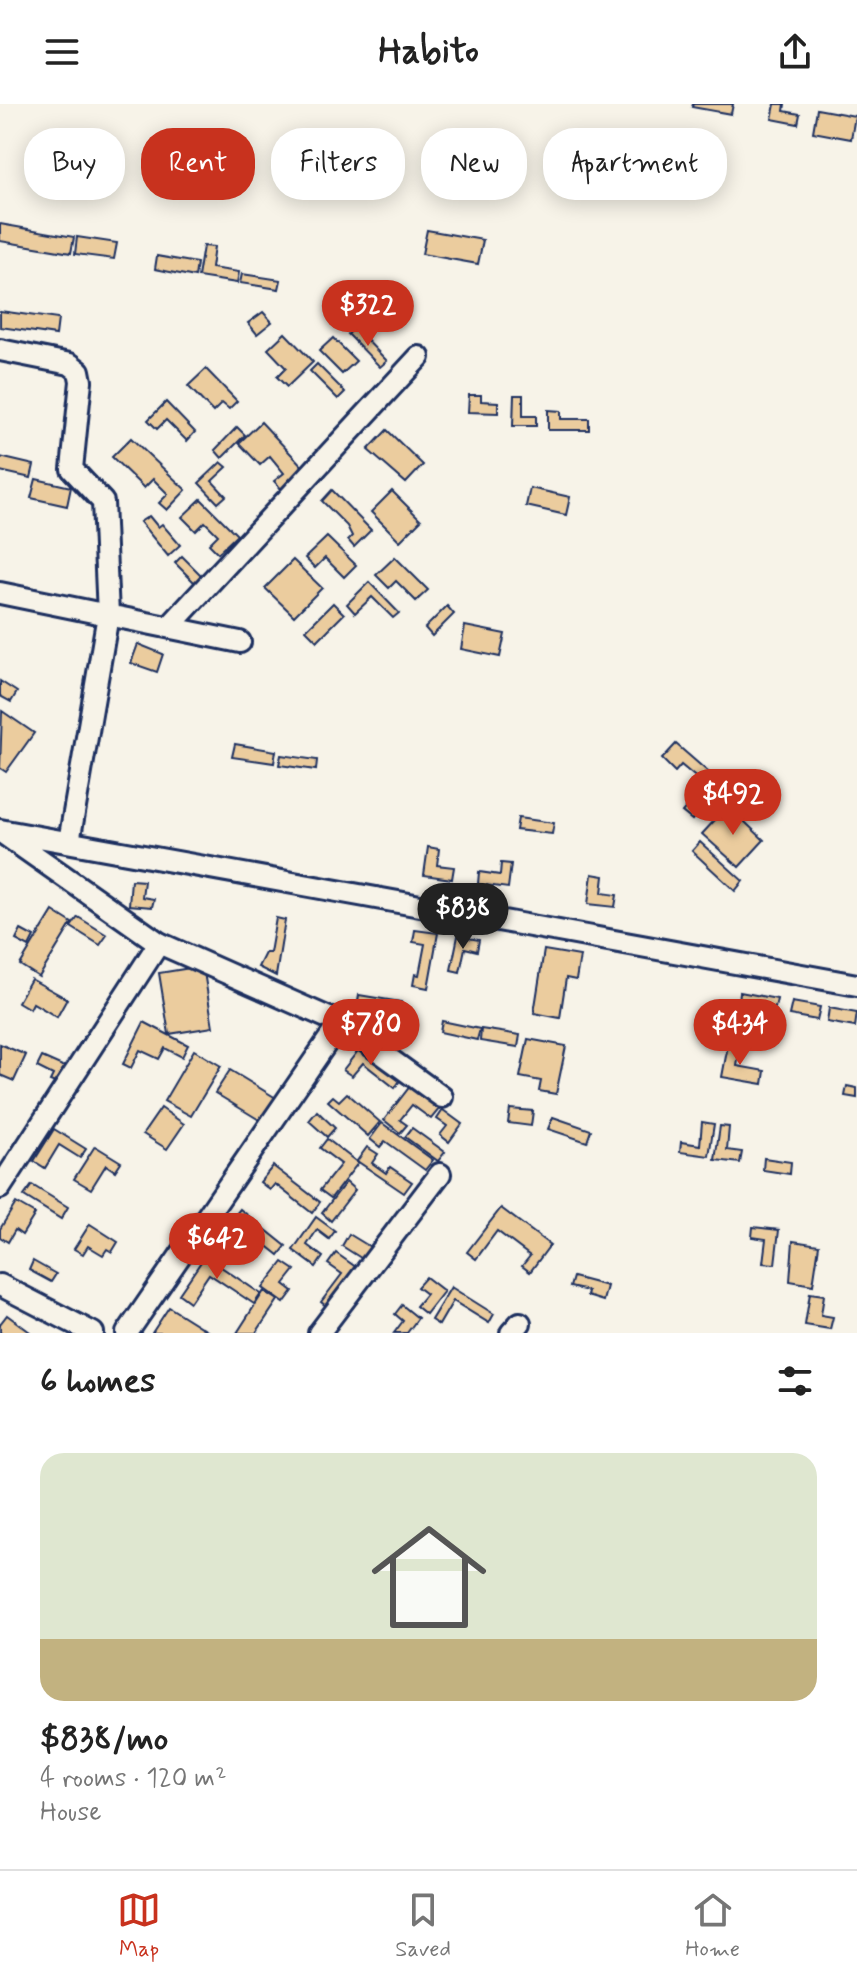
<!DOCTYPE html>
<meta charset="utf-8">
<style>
body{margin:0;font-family:Mynerve,sans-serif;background:#f2f2f2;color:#222;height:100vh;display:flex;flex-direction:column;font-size:30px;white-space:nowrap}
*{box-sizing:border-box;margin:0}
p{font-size:26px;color:#767676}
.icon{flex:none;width:44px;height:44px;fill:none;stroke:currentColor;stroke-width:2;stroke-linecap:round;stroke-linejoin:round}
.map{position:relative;height:1229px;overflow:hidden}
.sheet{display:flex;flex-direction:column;background:#fff;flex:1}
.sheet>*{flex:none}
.banner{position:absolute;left:24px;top:24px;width:810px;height:72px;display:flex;gap:16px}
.price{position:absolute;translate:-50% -68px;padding:0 18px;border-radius:28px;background:#c8321e;color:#fff;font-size:26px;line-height:52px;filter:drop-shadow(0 2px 4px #0008)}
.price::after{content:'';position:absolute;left:50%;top:48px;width:24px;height:18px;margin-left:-12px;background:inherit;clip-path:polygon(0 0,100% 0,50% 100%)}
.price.active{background:#222;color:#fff}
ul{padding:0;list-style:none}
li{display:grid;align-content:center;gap:16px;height:424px;padding:0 40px}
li+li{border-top:2px solid #e0e0e0}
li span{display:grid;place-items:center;height:248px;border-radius:24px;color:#555}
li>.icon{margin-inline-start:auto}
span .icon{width:144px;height:144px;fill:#fffc;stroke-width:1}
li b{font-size:34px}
h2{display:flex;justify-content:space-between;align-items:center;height:96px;padding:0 40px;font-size:34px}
.tag{padding:0 28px;border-radius:32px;background:#fff;box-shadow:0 4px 20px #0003;font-size:28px;line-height:72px}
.tag.active{background:#c8321e;color:#fff}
header{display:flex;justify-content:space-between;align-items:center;height:104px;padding:0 40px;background:#fff;font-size:36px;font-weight:800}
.tab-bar{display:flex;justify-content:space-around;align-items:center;height:112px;border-top:2px solid #e0e0e0;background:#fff;font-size:22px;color:#767676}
.tab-bar a{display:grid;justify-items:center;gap:4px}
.tab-bar .active{color:#c8321e}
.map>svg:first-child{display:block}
.building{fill:#ebcc9e;stroke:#1b2f5e;stroke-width:2}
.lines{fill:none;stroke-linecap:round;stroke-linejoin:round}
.minor-casing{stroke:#1b2f5e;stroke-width:26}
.minor{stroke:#f7f3e8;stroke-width:20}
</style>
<header><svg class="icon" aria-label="menu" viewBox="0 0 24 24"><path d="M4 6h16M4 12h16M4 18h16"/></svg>Habito<svg class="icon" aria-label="share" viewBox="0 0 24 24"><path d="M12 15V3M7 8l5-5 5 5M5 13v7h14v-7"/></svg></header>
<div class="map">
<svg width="857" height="1229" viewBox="0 0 857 1229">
<rect width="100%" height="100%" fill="#f7f3e8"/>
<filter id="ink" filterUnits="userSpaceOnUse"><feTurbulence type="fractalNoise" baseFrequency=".0125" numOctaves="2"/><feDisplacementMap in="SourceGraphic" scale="16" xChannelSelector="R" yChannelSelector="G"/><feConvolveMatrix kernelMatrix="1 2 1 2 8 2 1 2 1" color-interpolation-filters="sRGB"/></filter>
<g filter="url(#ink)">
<g class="building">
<polygon points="693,0 733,0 731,10 692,3"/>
<polygon points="775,0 785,0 784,7 800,10 798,20 772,15"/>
<polygon points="817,5 855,12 851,35 813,28"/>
<polygon points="0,120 74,133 71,149 0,137"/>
<polygon points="427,126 483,136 478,160 422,150"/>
<polygon points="77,133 117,139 114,155 75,150"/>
<polygon points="203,142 214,143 211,164 239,168 237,179 198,173"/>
<polygon points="157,152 197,159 195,173 155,165"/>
<polygon points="242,170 281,176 279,185 240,179"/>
<polygon points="0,207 58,215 56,231 0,223"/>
<polygon points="263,208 272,218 257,230 248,219"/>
<polygon points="355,224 387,257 380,263 348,230"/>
<polygon points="285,229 313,258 287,283 277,273 286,264 268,245"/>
<polygon points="333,234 356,257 342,270 319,247"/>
<polygon points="317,260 345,288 338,295 310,267"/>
<polygon points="206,265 237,297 229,305 222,299 213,308 188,282"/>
<polygon points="469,291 481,291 481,297 498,298 498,309 468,308"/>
<polygon points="514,291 523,291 523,312 536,312 536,322 513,322"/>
<polygon points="166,298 195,328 187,337 166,316 157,325 148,316"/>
<polygon points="548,306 561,307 561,315 589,315 589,326 548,326"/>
<polygon points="261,318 307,367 285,389 274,377 284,369 270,352 260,361 239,339"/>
<polygon points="237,323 245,331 222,354 215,346"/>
<polygon points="387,326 423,361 406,379 368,346"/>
<polygon points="131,334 186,386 167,406 159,399 168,390 153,375 144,384 112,353"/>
<polygon points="0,353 34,361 31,374 0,367"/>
<polygon points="221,358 227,363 212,377 226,392 218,399 199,379"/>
<polygon points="36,375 71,383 67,402 31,394"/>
<polygon points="530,384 570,393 566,411 526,402"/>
<polygon points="332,386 371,426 354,443 348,436 352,432 347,422 322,397"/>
<polygon points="392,387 421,416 400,437 371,408"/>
<polygon points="201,395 237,431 218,449 209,440 218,431 205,418 196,427 182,413"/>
<polygon points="149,412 158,423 162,420 180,441 168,452 140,418"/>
<polygon points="327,433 356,461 344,473 325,454 315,464 305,454"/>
<polygon points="182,452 203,473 196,480 175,459"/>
<polygon points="395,453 428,486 416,497 396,477 389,484 376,471"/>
<polygon points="293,456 322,484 294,512 265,484"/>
<polygon points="369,478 399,509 393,514 372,493 355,509 347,500"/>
<polygon points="333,499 344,510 317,537 306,526"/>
<polygon points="447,502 454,510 432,532 425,524"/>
<polygon points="465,522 505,530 500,553 461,545"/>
<polygon points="138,540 163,550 157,568 131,559"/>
<polygon points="0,577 17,588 11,598 0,592"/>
<polygon points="2,607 34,629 6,668 0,664"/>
<polygon points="235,640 276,647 274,659 232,653"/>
<polygon points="676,640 722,680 692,716 682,708 705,681 681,661 675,668 662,655"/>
<polygon points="281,651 317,656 316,666 279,661"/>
<polygon points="728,702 764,736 739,763 702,730"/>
<polygon points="518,714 554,719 552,730 516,726"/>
<polygon points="700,738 743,777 735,787 692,747"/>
<polygon points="428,743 439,745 437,761 454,763 452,775 424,771"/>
<polygon points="501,759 511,760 508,784 478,780 479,768 500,771"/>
<polygon points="592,770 604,772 602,789 617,791 615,803 588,800"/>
<polygon points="131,776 144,777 142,793 154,795 152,803 129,801"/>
<polygon points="53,807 72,819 39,873 20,861"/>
<polygon points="78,813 107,831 100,841 71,823"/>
<polygon points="276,814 285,816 276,872 258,863 265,849 270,849"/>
<polygon points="21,826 34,833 29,843 16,836"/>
<polygon points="415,826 438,829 428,884 413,881 415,870 419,871 425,840 413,838"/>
<polygon points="458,832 479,836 477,847 465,844 460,868 451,866"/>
<polygon points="544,846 580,852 576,876 566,874 560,914 534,909"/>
<polygon points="203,862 213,923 169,930 159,869"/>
<polygon points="31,875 67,895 57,913 33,899 30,905 18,898"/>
<polygon points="740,888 777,895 775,904 739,897"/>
<polygon points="359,891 401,898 398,911 357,904"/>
<polygon points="792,898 820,903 817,916 789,911"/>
<polygon points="829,904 857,909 855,923 827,918"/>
<polygon points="442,917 480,925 477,936 440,928"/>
<polygon points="144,918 188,941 182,953 165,944 159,955 140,946 131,964 123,960"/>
<polygon points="481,925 520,931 518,943 480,937"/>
<polygon points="528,935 566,942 556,990 539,987 541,977 520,973"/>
<polygon points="729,936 741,938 737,962 765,967 763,980 722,973"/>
<polygon points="0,940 26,951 14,977 0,971"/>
<polygon points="361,943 401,975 395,984 363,959 352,972 343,966"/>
<polygon points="194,946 221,962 191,1012 164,997"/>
<polygon points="42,953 67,964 60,981 50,977 53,971 37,963"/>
<polygon points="230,966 276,994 261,1017 215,989"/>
<polygon points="411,981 440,1004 431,1015 412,1001 400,1016 407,1021 400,1029 384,1016"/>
<polygon points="847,982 857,984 857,994 845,992"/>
<polygon points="347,989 380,1018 368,1032 328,997 333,992 339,997"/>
<polygon points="161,1004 184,1020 167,1045 143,1030"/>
<polygon points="510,1005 533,1007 531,1022 508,1019"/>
<polygon points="443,1006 462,1020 449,1038 440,1031 447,1022 437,1015"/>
<polygon points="317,1007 335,1024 327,1033 309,1017"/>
<polygon points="553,1013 591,1026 587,1038 548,1025"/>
<polygon points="702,1018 714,1020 709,1052 680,1048 681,1038 700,1041"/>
<polygon points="382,1019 433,1056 425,1066 385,1037 380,1043 370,1035"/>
<polygon points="720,1022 729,1023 727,1046 742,1048 740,1059 715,1056"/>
<polygon points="412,1024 445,1048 438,1057 405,1033"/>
<polygon points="54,1025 86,1045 80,1054 59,1041 45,1064 34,1057"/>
<polygon points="327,1035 358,1059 331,1094 320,1086 341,1060 320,1044"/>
<polygon points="95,1042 121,1058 115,1067 106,1061 91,1085 74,1075"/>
<polygon points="367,1043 378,1050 372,1059 386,1069 390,1063 412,1078 404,1089 357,1057"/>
<polygon points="764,1054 791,1058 790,1070 763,1066"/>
<polygon points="273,1062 320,1098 312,1109 275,1080 270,1086 260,1078"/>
<polygon points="346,1078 355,1086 331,1117 322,1109"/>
<polygon points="32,1081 68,1103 61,1115 24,1092"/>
<polygon points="16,1099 35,1110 22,1131 15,1126 8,1138 0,1133 0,1125"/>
<polygon points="501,1104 550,1141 530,1168 522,1162 530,1152 497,1127 476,1155 467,1148"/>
<polygon points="240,1105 286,1142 279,1151 242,1122 235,1131 225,1123"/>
<polygon points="316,1113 335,1127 329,1135 317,1126 307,1141 323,1153 316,1163 293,1146"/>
<polygon points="90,1120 118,1138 112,1148 107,1145 103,1151 88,1142 83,1150 74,1145"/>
<polygon points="753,1123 779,1126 775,1160 763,1159 766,1135 752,1133"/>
<polygon points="349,1130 372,1144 364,1156 342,1142"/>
<polygon points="793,1137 819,1141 813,1181 790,1177"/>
<polygon points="336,1149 360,1166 331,1206 321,1198 342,1170 328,1160"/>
<polygon points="205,1152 261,1190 254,1200 209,1170 190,1198 179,1190"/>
<polygon points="33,1157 56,1170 51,1178 29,1166"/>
<polygon points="283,1158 295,1166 284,1180 293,1187 284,1199 263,1184"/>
<polygon points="426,1173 444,1187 426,1210 416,1202 426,1190 417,1183"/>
<polygon points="573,1173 607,1182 603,1197 587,1192 588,1187 570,1183"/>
<polygon points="451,1183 494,1210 489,1219 453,1197 439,1221 431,1216"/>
<polygon points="264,1187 278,1196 256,1229 237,1229"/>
<polygon points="810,1189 824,1191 821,1211 833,1213 830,1225 805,1221"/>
<polygon points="402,1201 418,1214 407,1229 394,1229 403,1217 395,1210"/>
<polygon points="169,1203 207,1227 205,1229 152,1229"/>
<polygon points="7,1211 30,1228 30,1229 0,1229 0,1220"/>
</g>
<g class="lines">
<defs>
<g id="minor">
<polyline points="0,246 70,260 79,267 81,277 72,365 103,398 108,511 69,738"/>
<polyline points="0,489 240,538"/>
<polyline points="169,523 419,253"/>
<polyline points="0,726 857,881"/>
<polyline points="4,730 159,839 340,919"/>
<polyline points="0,1084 159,839"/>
<polyline points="0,1181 93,1229"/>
<polyline points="127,1229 340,919 442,993"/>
<polyline points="319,1229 440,1070"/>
<polyline points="511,1229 520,1219"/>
</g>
</defs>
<use href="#minor" class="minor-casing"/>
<use href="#minor" class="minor"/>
</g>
</g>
</svg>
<b class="price" style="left:368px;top:244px">$322</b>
<b class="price" style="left:733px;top:733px">$492</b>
<b class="price active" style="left:463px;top:847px">$838</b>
<b class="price" style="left:371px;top:963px">$780</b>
<b class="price" style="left:740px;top:963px">$434</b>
<b class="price" style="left:217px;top:1177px">$642</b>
<div class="banner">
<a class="tag">Buy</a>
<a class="tag active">Rent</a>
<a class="tag">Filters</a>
<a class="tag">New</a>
<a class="tag">Apartment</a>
</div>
</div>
<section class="sheet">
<h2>6 homes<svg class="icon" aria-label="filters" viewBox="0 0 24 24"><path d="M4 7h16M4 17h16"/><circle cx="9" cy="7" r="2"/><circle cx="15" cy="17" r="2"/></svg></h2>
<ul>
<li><span style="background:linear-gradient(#dfe7d0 75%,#c2b280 0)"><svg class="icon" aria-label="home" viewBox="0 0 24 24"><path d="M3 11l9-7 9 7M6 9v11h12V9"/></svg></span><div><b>$838/mo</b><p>4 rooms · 120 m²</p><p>House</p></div></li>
</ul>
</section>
<nav class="tab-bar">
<a class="active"><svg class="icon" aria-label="map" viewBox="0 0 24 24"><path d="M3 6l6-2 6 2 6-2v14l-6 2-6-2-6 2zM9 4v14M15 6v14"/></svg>Map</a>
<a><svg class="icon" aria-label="saved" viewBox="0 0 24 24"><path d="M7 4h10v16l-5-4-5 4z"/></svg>Saved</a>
<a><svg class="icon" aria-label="home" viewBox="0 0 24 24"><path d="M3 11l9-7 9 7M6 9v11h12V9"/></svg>Home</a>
</nav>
